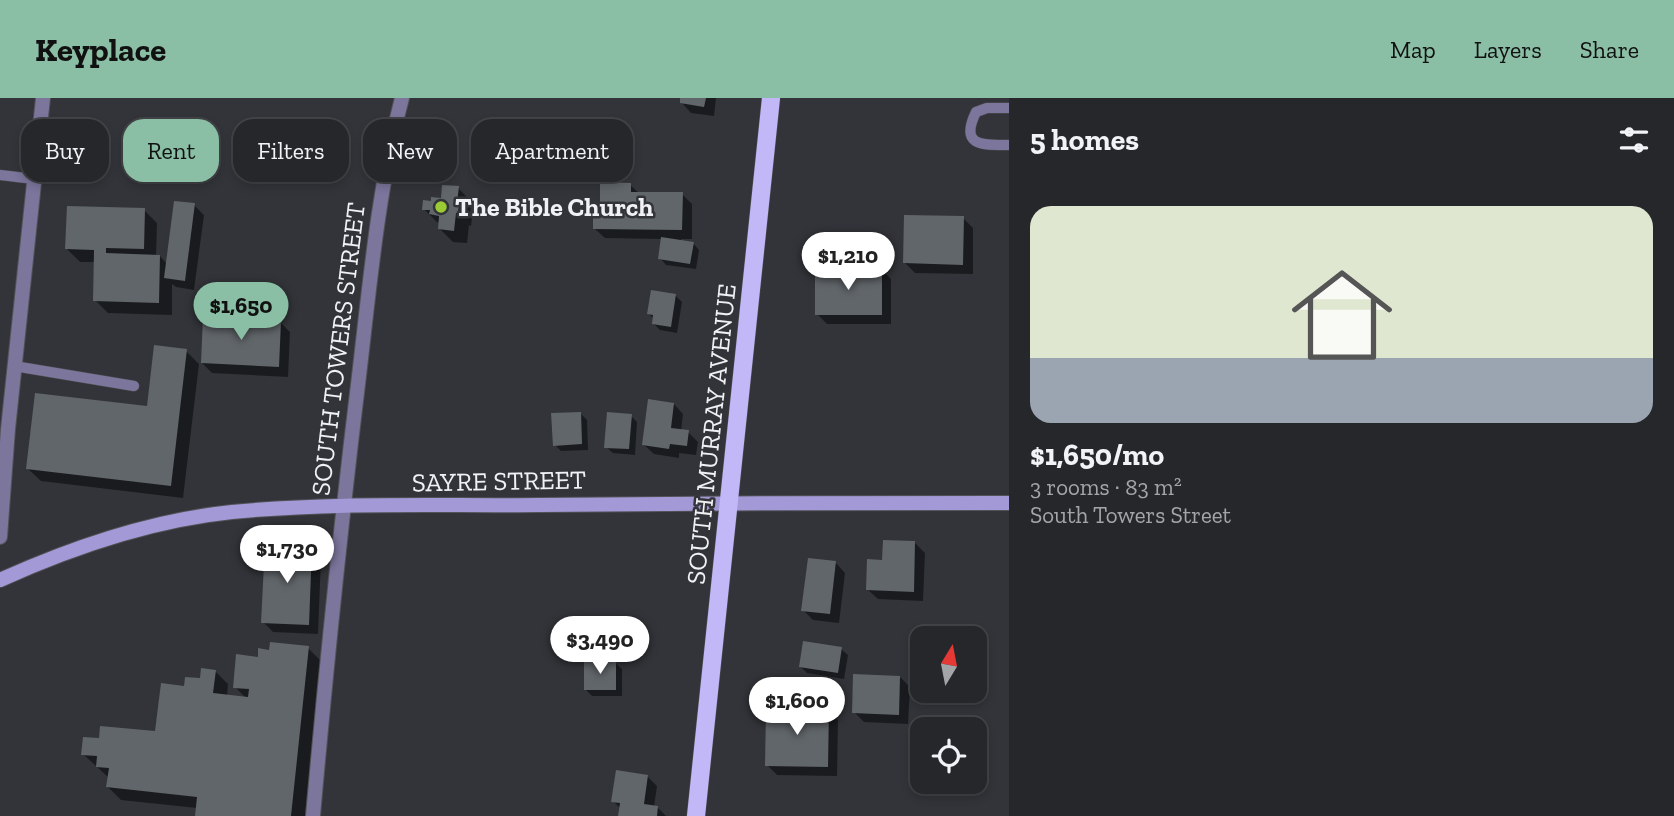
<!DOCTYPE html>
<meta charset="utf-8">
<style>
body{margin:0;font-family:"Zilla Slab",serif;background:#323337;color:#f1f3f6;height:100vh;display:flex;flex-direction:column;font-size:26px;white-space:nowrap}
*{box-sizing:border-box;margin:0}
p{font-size:23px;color:#a4a5a9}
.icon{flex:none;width:38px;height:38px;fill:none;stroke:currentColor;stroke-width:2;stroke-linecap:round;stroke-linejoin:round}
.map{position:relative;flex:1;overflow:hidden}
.side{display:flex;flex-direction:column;background:#26272b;width:665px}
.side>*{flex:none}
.top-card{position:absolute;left:21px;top:21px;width:665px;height:63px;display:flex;gap:14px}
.needle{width:46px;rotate:10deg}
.tools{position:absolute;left:910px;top:528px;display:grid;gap:14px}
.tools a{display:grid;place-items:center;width:77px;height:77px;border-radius:14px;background:#26272b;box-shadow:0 4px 10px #0003,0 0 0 2px #424447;font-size:35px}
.price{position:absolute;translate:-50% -60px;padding:0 16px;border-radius:24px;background:#fff;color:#222;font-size:23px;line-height:46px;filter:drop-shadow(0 2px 4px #0008)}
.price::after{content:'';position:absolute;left:50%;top:42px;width:21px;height:16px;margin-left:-10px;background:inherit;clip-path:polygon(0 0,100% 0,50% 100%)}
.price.on{background:#8abfa5;color:#111}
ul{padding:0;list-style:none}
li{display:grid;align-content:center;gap:14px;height:371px;padding:0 21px}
li span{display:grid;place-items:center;height:217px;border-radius:21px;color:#555}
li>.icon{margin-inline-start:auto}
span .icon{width:126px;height:126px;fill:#fffc;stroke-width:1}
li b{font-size:30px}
h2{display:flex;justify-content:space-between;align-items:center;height:84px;padding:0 21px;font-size:30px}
.tag{padding:0 24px;border-radius:21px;background:#26272b;box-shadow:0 4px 10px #0003,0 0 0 2px #424447;font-size:24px;line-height:63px}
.tag.on{background:#8abfa5;color:#111}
header{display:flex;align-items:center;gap:42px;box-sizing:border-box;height:98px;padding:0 35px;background:#8abfa5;color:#111}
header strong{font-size:33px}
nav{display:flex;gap:38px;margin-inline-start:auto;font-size:24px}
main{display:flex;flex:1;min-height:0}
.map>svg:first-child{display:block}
.shadow{fill:#0007}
.building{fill:#61666a}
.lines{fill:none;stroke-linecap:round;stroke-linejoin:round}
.lane-casing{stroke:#505257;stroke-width:11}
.street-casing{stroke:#505257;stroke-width:16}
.secondary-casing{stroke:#505257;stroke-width:16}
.primary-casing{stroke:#505257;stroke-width:19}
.lane{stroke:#7c759c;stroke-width:10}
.street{stroke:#7c759c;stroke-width:14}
.secondary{stroke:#a499d7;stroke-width:14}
.primary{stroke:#c3b8f7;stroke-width:18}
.poi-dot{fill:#9acb34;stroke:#323439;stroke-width:2.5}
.labels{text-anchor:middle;stroke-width:5;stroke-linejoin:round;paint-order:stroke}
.poi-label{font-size:26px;font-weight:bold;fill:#f0f1f4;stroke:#323439;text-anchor:start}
.street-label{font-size:26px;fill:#f0f1f4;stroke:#323439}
</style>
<header>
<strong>Keyplace</strong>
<nav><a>Map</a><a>Layers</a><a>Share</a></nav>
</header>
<main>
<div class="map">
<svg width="1009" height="718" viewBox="0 0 1009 718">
<rect width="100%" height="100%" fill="#323439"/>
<g class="shadow">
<polygon points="682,0 716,0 714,18 691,15 682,5"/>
<polygon points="630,87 640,96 682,96 692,106 692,141 681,141 681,144 693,145 699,152 696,171 666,167 660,160 662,141 605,140 595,131 602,116"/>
<polygon points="458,90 471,103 470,119 472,121 471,128 469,127 467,145 453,144 440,131 440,125 437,124 424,111 443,102"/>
<polygon points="194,107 204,117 194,192 176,189 172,186 172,217 108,215 95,202 96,164 80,164 67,151 144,112 157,125 156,158 160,158 167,166"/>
<polygon points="963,120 973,130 973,176 915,175 905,165"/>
<polygon points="881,171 891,181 891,226 827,226 817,216"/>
<polygon points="675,197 682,204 677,235 660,232 654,226 655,222 649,216"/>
<polygon points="280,224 290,234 288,279 212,275 202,265"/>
<polygon points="186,253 199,266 183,400 41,383 27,370 148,310"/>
<polygon points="674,306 683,316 681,333 688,334 698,344 696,357 679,355 679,360 654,356 644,347"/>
<polygon points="580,315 587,322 588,352 561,353 555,347"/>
<polygon points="631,318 637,324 635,357 613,355 606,349"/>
<polygon points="915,445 925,455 923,503 878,501 868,492 884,463"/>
<polygon points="311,450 321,460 318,536 273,534 263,524"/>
<polygon points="836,465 845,475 839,525 813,522 803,512"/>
<polygon points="308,550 321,563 305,718 197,718 197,710 121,702 108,689 109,680 83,656 101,642 157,635 186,590 215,573 228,586 227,598 246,600 235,589 259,561 271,554"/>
<polygon points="841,551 848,557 844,581 807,575 801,569"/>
<polygon points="615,565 622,571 622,598 592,598 586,592"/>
<polygon points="900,579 910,589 908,626 864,624 854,614"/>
<polygon points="828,612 838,622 837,678 777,677 767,667"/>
<polygon points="647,678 657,688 654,709 657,709 666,718 620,718 621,711 613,703"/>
</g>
<g class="building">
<polygon points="680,0 706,0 704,9 680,5"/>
<polygon points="600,84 631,85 631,94 683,94 682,132 593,131 593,113 600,114"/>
<polygon points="442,87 459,88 457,106 459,106 458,115 456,115 454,133 438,131 439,118 429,116 430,112 422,112 423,102 431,103 431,99 441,100"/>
<polygon points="174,103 195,105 185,183 164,180"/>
<polygon points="67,108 145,110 144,151 106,150 106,155 160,157 159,205 93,203 94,152 65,151"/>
<polygon points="904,117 964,118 963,167 903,165"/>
<polygon points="661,139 694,144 690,166 658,161"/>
<rect x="815" y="170" width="67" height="47"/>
<polygon points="651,192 676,196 671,229 652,226 653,217 647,216"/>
<polygon points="203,219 281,223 279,269 201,265"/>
<polygon points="154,247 187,251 171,388 26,371 35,295 147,308"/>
<polygon points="648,301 674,305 671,330 689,332 687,348 670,346 669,351 642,347"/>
<polygon points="581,314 582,346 553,348 551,315"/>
<polygon points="607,314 632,316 629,351 604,350"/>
<polygon points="883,442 915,443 914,494 866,492 867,461 882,462"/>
<polygon points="265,446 312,448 309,527 261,525"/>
<polygon points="808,460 836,463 830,516 801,513"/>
<polygon points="803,543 842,549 838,575 799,569"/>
<polygon points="270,544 309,548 291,718 195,718 197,699 106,689 109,670 96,669 97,658 81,657 83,639 99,640 100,628 155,633 161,585 184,588 185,579 200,580 201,570 216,572 213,595 248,599 249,591 233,590 236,556 258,559 258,550 269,552"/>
<rect x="584" y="563" width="32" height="29"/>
<polygon points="853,576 900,578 899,617 852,615"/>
<polygon points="766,609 829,610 828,669 765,668"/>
<polygon points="616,672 648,677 644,706 658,708 657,718 618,718 620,705 611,704"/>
</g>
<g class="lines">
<defs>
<g id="lane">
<path d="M1009,10h-22l-11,4c-17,35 7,33 33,33"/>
<polyline points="0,77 34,81"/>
<polyline points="14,268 134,288"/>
</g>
<g id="street">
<polyline points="0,439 8,331 43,0"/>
<path d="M313,718c13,-147 28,-293 46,-440 11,-93 19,-187 43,-278"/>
</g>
<path id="secondary" d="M0,482c73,-33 153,-60 232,-68 102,-10 205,-6 307,-7 157,-2 313,-2 470,-2"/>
<polyline id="primary" points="696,718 771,0"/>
</defs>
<use href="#lane" class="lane-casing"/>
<use href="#street" class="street-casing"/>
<use href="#secondary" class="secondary-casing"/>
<use href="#primary" class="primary-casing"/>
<use href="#lane" class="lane"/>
<use href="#street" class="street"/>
<use href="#secondary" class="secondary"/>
<use href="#primary" class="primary"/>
</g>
<circle class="poi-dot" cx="441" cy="109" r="7"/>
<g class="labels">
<g class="poi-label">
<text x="455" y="118">The Bible Church</text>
</g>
<g class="street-label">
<text transform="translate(338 251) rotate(-83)" y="9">SOUTH TOWERS STREET</text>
<text transform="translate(711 336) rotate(-84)" y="9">SOUTH MURRAY AVENUE</text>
<text transform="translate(499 383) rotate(-1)" y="9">SAYRE STREET</text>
</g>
</g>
</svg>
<div class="tools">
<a><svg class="needle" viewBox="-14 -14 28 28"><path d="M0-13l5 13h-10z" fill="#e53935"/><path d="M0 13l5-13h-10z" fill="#a4a5a9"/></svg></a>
<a><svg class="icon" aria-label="locate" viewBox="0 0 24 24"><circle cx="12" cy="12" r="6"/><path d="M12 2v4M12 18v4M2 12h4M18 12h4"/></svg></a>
</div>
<b class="price" style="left:848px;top:194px">$1,210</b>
<b class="price on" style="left:241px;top:244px">$1,650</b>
<b class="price" style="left:287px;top:487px">$1,730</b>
<b class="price" style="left:600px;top:578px">$3,490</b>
<b class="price" style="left:797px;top:639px">$1,600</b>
<div class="top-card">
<a class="tag">Buy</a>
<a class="tag on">Rent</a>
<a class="tag">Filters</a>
<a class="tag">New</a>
<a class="tag">Apartment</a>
</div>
</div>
<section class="side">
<h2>5 homes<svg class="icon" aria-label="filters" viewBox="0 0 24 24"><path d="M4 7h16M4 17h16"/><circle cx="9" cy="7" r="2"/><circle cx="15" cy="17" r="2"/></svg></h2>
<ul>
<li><span style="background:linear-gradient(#dfe7d0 70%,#9aa5b1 0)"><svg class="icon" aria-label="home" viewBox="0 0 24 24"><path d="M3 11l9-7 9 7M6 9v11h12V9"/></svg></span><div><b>$1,650/mo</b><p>3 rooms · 83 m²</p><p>South Towers Street</p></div></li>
</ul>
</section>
</main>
